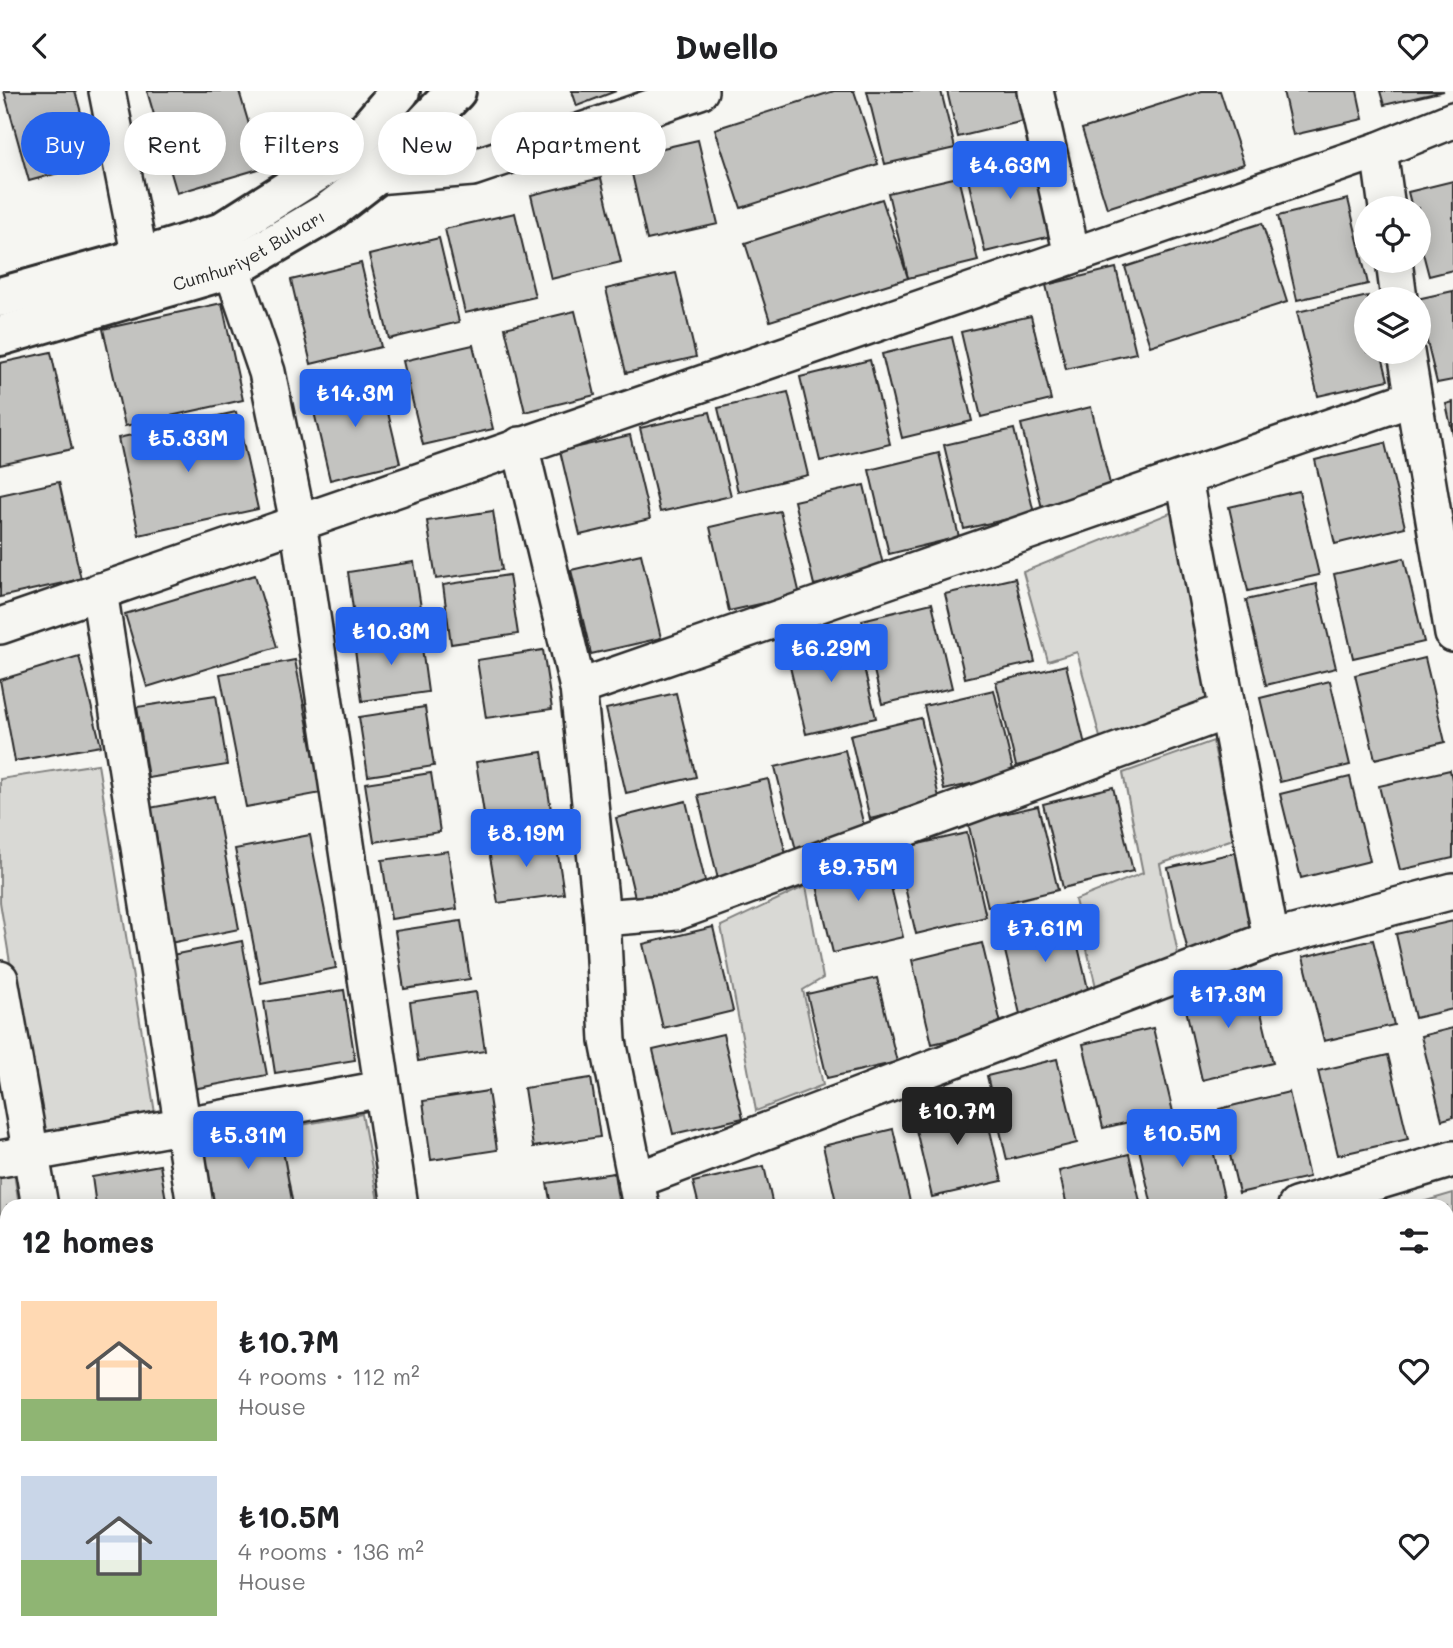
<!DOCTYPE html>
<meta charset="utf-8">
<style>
body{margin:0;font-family:Mali,sans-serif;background:#f6f6f6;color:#202124;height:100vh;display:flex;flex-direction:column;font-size:26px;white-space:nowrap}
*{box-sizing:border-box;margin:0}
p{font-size:23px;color:#757577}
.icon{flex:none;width:38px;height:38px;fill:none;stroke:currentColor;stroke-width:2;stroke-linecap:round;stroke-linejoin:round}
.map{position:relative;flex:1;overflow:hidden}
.details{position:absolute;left:0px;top:1108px;width:1454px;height:450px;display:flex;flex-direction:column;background:#fff;border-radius:21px 21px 0 0;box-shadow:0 4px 18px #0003}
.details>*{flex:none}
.hud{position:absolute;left:21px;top:21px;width:700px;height:63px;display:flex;gap:14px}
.controls{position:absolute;left:1354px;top:105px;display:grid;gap:14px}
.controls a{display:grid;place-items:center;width:77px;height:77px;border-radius:50%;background:#fff;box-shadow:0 4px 18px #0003;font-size:35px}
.price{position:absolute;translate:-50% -60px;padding:0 16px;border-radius:7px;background:#2563eb;color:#fff;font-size:23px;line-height:46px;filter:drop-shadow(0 2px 4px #0008)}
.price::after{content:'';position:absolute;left:50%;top:42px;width:21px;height:16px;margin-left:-10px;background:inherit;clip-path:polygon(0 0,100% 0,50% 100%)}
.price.selected{background:#222;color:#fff}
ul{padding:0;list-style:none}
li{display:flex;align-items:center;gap:21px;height:175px;padding:0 21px}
li span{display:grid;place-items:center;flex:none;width:196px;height:140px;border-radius:0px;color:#555}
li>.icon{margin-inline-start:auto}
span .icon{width:84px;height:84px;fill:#fffc;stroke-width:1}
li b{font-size:30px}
h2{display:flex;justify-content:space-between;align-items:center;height:84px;padding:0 21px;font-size:30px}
.tag{padding:0 24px;border-radius:32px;background:#fff;box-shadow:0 4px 18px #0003;font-size:24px;line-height:63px}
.tag.selected{background:#2563eb;color:#fff}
header{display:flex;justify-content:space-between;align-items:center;height:91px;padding:0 21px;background:#fff;font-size:32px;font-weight:700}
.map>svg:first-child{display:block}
.green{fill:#d9d9d5;stroke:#828280;stroke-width:2}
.building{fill:#c3c3c0;stroke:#2b2b2b;stroke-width:2}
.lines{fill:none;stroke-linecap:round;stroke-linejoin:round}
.street-casing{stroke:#2b2b2b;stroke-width:40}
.secondary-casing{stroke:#2b2b2b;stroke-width:44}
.street{stroke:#f6f6f2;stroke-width:35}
.secondary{stroke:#f6f6f2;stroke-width:38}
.rail-casing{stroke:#2b2b2b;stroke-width:8}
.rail{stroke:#f6f6f2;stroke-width:5;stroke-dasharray:16;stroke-linecap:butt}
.labels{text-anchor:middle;stroke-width:5;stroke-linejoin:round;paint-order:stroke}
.street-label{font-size:18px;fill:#2b2b2b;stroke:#f6f6f2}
</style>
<header><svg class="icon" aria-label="back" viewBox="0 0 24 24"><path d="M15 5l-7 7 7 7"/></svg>Dwello<svg class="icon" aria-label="heart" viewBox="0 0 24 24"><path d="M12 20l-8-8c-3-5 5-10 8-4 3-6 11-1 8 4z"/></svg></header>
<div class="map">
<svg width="1453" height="1557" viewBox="0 0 1453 1557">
<rect width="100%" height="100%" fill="#f6f6f2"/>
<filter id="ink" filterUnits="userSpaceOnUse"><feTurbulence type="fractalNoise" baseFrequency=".0143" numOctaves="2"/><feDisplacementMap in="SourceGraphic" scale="14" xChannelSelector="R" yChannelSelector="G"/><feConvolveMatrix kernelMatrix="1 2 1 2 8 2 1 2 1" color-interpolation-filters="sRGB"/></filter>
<g filter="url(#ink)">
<g class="green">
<polygon points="1175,420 1215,610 1101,650 1077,561 1048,570 1023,481"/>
<polygon points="1213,650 1233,748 1160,773 1179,868 1097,900 1075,809 1143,782 1123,682"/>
<polygon points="98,673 155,1022 38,1041 0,811 0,688"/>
<polygon points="806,795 823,887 803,899 823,994 756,1020 721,835"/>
<polygon points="362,1023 379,1115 293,1115 279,1038"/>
<polygon points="14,1082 19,1115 7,1115 7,1237 0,1238 0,1084"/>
<polygon points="1453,1102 1453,1172 1447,1173 1447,1115 1409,1115"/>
<polygon points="1453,1255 1453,1395 1447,1396 1447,1256"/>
<polygon points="101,1550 222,1550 222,1551 204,1557 81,1557"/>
<polygon points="467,1550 947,1551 929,1557 450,1557"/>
</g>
<g class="building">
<polygon points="4,0 75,0 95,72 29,90"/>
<polygon points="147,0 239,0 262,77 177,102"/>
<polygon points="572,0 616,0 577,15"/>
<polygon points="834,0 854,0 878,73 741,117 715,38"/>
<polygon points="867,0 941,0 955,57 885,73"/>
<polygon points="947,0 1021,0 1028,29 958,46"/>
<polygon points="1202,0 1220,0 1244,73 1107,117 1082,38"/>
<polygon points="1283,0 1357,0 1363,28 1293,44"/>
<polygon points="1380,0 1444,0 1384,14"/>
<polygon points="698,49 718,133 647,149 628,65"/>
<polygon points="1035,60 1055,144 985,161 965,76"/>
<polygon points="958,86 978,170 908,187 888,102"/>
<polygon points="601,87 621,171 551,188 531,104"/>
<polygon points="1453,90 1453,179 1429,185 1419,147 1419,117 1412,117 1408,101"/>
<polygon points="882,108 908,187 770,230 745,152"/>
<polygon points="1348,108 1368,193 1297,209 1278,125"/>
<polygon points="515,122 535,206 465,222 445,138"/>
<polygon points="1262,132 1287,211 1150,255 1125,176"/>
<polygon points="439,147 459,231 389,248 369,164"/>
<polygon points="361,172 381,256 311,273 291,189"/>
<polygon points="1116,177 1136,262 1066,278 1046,194"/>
<polygon points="676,182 696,266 626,282 606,198"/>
<polygon points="1453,200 1453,289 1437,292 1419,218 1419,208 1417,208"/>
<polygon points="1368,205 1367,261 1381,261 1388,289 1318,305 1297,221"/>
<polygon points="222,212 243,309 125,335 103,238"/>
<polygon points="575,220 595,304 525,321 505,237"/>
<polygon points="1031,225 1051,309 981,326 961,241"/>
<polygon points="952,246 972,330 902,347 882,263"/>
<polygon points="473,254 493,338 423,354 403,270"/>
<polygon points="51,261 72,358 0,374 0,272"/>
<polygon points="870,269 890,353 820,370 800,286"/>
<polygon points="380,288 400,372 330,389 310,304"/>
<polygon points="788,301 808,384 738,401 718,317"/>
<polygon points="1453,311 1453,344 1446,313"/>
<polygon points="1091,316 1112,401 1042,417 1021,333"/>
<polygon points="236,321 258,418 139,444 118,347"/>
<polygon points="710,321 731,405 660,421 640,337"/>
<polygon points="1014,338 1034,422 964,438 944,354"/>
<polygon points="630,344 650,428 580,444 560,360"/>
<polygon points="1385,352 1405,436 1335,453 1315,369"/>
<polygon points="939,362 959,446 889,463 869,379"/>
<polygon points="59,391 81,488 0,506 0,404"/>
<polygon points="864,394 884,478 814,494 794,410"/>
<polygon points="1299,400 1319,484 1248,500 1229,416"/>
<polygon points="493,420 502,479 436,488 427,430"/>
<polygon points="780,420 800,504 729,520 710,436"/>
<polygon points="641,463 661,547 591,563 571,479"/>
<polygon points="1404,467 1424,551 1353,567 1334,483"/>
<polygon points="414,471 423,530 356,540 348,481"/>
<polygon points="255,484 277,556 147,596 125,523"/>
<polygon points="509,484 518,543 451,553 443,494"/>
<polygon points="1015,487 1035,571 965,587 945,503"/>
<polygon points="1316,493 1336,577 1266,594 1246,509"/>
<polygon points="932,512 952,597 882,613 862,529"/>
<polygon points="420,542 428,601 362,610 354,552"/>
<polygon points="856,543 876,627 806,643 786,559"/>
<polygon points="543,559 552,618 486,627 477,569"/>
<polygon points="79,565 101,655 15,670 0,589"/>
<polygon points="1425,567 1445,651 1375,668 1355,584"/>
<polygon points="295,569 321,702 246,716 220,583"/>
<polygon points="1066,574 1086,658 1016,675 996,591"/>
<polygon points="1330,590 1350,674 1280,691 1260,607"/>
<polygon points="994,599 1014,683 944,699 924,615"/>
<polygon points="676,602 696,686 626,702 606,618"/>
<polygon points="216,604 227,674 148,687 137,616"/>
<polygon points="425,616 434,675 368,685 359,626"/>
<polygon points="921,627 940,711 870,728 850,644"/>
<polygon points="845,659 866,743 796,759 775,676"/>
<polygon points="542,661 551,719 485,729 476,671"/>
<polygon points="1450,679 1453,693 1453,767 1400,779 1379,695"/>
<polygon points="431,682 440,741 374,751 365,692"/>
<polygon points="1350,686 1370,770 1301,787 1280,703"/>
<polygon points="768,688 788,772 718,788 698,704"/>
<polygon points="1113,696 1133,780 1063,797 1043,713"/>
<polygon points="214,705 239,838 165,853 139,719"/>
<polygon points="686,710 706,794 636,811 616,727"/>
<polygon points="1038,715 1058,799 988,816 968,731"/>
<polygon points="967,742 986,826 916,843 896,758"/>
<polygon points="310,744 336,877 261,892 235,758"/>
<polygon points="555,744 564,803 498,812 488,754"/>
<polygon points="448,760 457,818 391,828 382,769"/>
<polygon points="1238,761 1258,845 1188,861 1168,777"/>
<polygon points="883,762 903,846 833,862 813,778"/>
<polygon points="1070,822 1090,906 1020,923 1000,839"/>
<polygon points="461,830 470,888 404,898 395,840"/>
<polygon points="1453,830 1453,918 1415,927 1396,843"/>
<polygon points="713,836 733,920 663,937 643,853"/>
<polygon points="1373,849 1394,934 1324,950 1303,866"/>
<polygon points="242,850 267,984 193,998 167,865"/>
<polygon points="982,852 1002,937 932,953 912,869"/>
<polygon points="877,887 897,971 827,987 807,903"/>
<polygon points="1253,888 1273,972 1202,989 1183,905"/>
<polygon points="344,899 355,969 275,982 264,911"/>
<polygon points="476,901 485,960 418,970 410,911"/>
<polygon points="1153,937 1173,1021 1103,1037 1083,953"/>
<polygon points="1453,937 1453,1026 1442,1029 1421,945"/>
<polygon points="723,943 743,1027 673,1043 653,959"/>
<polygon points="1388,964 1408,1048 1338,1064 1318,980"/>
<polygon points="1057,968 1077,1052 1007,1069 987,985"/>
<polygon points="591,987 600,1046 533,1056 524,997"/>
<polygon points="488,1000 497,1059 431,1069 423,1010"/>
<polygon points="1289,1001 1309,1086 1239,1102 1219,1018"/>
<polygon points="982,1006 1002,1090 932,1106 912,1022"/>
<polygon points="1207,1033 1226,1115 1152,1115 1137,1049"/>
<polygon points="279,1038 293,1115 215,1115 202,1051"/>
<polygon points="893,1038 911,1115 837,1115 823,1055"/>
<polygon points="1129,1063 1141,1115 1067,1115 1059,1080"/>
<polygon points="160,1074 167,1115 96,1115 92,1086"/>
<polygon points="764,1075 773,1115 699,1115 693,1091"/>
<polygon points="614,1082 619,1115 551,1115 547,1092"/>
<polygon points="7,1294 7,1382 0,1384 0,1296"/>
<polygon points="7,1428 7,1516 0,1517 0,1429"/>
<polygon points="625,1550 653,1550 655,1557 627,1557"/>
<polygon points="736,1550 756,1550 738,1557"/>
<polygon points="757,1550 791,1550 772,1557 759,1557"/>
<polygon points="1422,1552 1423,1557 1405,1557"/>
</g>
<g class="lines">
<defs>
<g id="street">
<polyline points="107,0 140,167"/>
<polyline points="1035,0 1072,164"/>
<polyline points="1379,59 1387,117"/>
<polyline points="361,73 375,85 472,77 700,0"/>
<polyline points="223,152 267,281 298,431 400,1115"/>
<polyline points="1394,170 1399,208"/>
<polyline points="1406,261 1453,543"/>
<polyline points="520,354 578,597 602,827 608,950 641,1115"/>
<polyline points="1184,388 1271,848"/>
<polyline points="99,500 195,1115"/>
<polyline points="0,535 1379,59 1453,29"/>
<polyline points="578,597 1413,307"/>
<polyline points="602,827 677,821 1227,620"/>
<polyline points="0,888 40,1115"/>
<polyline points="0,1068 382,998"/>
<polyline points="637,1089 1271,848 1453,800"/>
<polyline points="1296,1115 1453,1068"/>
<polyline points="0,1262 7,1262"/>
<polyline points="1447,1412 1453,1410"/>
<polyline points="0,1547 7,1544"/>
<polyline points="1137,1550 1139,1557"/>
<polyline points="971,1557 987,1550"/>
</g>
<g id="secondary">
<polyline points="0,206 140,167 220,142 348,61 400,0"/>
<path id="s1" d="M0,245l233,-68 94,-55 48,-37 81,-85"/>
</g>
</defs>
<use href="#street" class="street-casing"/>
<use href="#secondary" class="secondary-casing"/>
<use href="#street" class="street"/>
<use href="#secondary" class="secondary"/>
<defs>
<g id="rail">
<polyline points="1447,1199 1453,1198"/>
<polyline points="1447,1217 1453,1216"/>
<polyline points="1447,1235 1453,1234"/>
<polyline points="258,1557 277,1550"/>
<polyline points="317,1557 335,1550"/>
<polyline points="376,1557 394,1550"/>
</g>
</defs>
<use href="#rail" class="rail-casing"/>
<use href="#rail" class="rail"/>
</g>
</g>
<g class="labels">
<g class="street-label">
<text dy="6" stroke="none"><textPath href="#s1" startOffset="264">Cumhuriyet Bulvarı</textPath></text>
</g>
</g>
</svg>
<div class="controls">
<a><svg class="icon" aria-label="locate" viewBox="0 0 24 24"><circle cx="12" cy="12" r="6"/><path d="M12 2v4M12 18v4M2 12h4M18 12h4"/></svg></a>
<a><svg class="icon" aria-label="layers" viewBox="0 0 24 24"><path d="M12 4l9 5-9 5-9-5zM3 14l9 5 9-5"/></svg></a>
</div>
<b class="price" style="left:1010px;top:110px">₺4.63M</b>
<b class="price" style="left:355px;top:338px">₺14.3M</b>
<b class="price" style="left:188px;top:383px">₺5.33M</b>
<b class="price" style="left:391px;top:576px">₺10.3M</b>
<b class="price" style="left:831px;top:593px">₺6.29M</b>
<b class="price" style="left:526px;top:778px">₺8.19M</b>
<b class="price" style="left:858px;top:812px">₺9.75M</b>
<b class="price" style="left:1045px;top:873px">₺7.61M</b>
<b class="price" style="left:1228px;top:939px">₺17.3M</b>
<b class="price selected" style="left:957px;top:1056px">₺10.7M</b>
<b class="price" style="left:1182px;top:1078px">₺10.5M</b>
<b class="price" style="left:248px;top:1080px">₺5.31M</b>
<div class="hud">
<a class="tag selected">Buy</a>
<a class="tag">Rent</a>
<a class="tag">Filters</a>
<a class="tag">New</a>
<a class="tag">Apartment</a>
</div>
<section class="details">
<h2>12 homes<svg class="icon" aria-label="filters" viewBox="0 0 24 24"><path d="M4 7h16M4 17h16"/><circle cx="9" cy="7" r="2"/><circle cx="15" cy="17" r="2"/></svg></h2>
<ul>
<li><span style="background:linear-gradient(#ffd9b3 70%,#8fb573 0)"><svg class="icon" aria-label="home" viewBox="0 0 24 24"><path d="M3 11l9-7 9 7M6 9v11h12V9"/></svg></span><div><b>₺10.7M</b><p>4 rooms · 112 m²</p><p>House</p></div><svg class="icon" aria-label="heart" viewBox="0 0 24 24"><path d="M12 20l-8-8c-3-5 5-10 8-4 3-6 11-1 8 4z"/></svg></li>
<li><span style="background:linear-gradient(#c9d6e8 60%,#8fb573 0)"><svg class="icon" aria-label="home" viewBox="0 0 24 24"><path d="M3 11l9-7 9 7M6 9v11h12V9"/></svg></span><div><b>₺10.5M</b><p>4 rooms · 136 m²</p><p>House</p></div><svg class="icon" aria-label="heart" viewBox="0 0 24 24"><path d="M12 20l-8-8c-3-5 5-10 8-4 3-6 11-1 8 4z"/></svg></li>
</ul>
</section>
</div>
